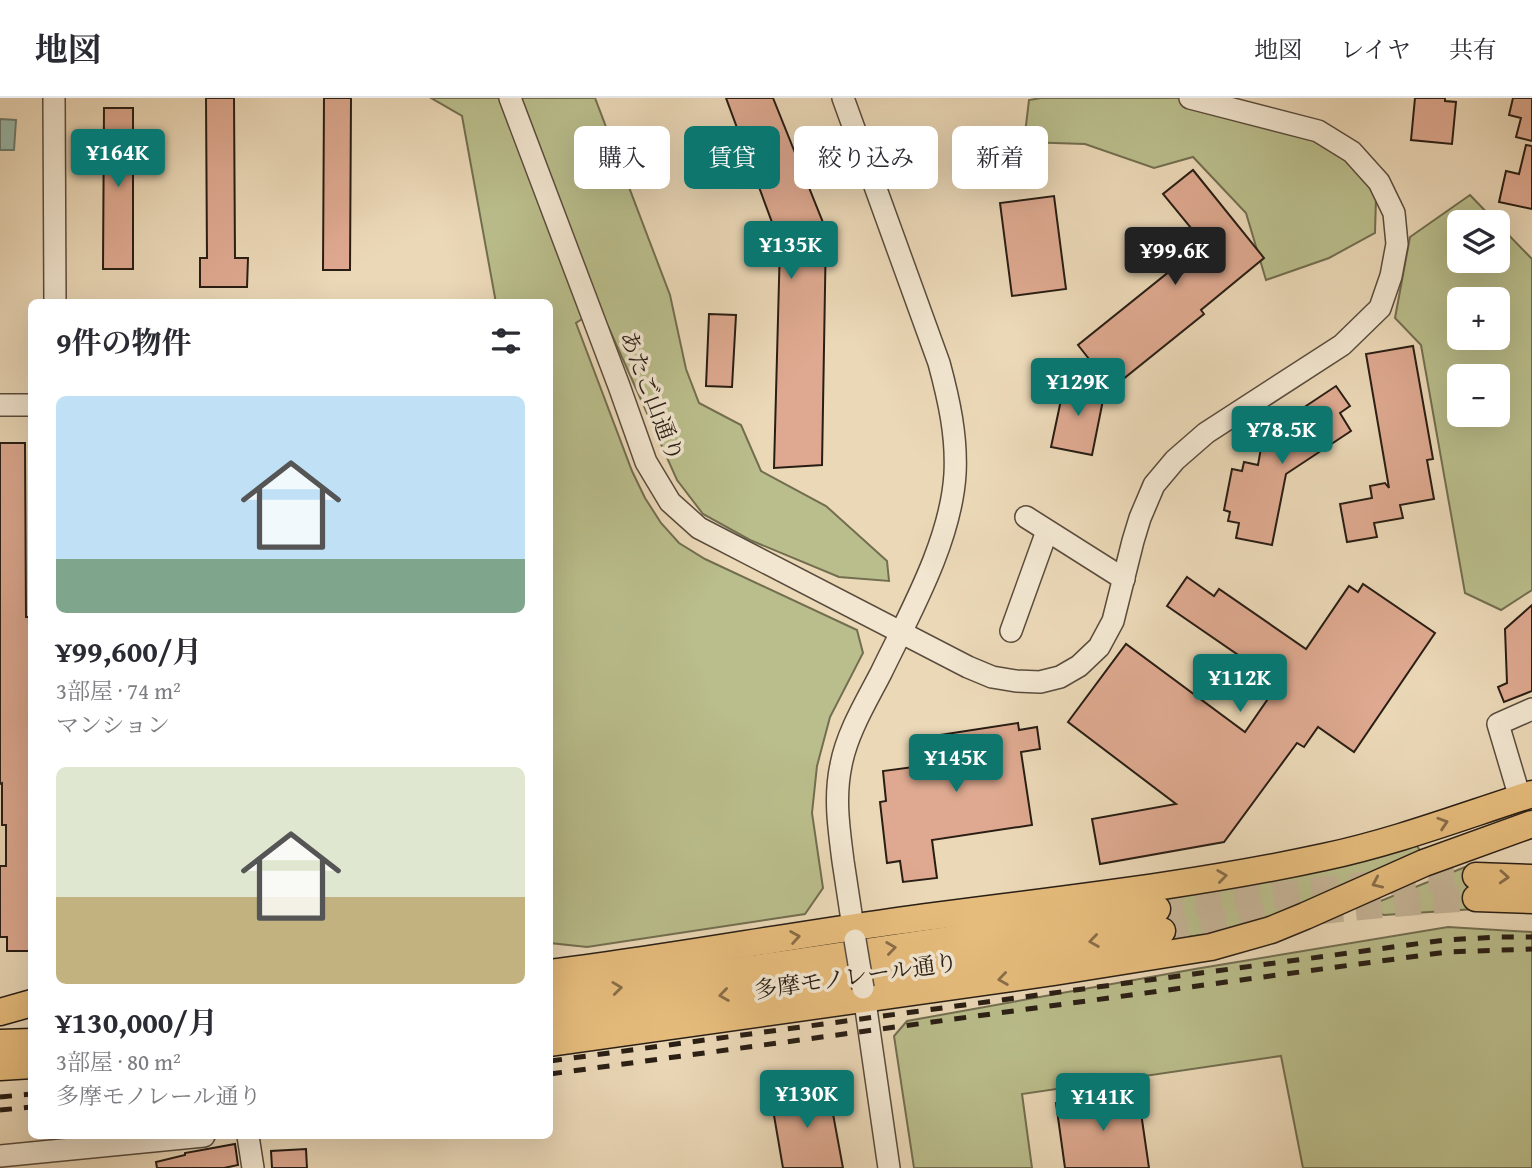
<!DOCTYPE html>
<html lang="ja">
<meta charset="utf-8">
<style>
body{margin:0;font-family:"Gentium Book Plus","Noto Serif JP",serif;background:#f7f7f7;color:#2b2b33;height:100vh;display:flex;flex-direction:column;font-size:26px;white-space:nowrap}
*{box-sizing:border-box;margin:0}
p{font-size:23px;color:#7c7c81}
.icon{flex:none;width:38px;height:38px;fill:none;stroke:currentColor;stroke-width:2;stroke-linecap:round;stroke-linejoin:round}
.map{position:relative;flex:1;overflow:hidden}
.panel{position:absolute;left:28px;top:201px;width:525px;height:840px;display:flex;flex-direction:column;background:#fff;border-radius:10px;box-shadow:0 7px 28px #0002}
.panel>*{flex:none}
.guide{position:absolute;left:574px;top:28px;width:665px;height:63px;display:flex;gap:14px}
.buttons{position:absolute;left:1447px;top:112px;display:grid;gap:14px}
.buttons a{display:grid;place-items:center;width:63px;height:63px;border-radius:10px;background:#fff;box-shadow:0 7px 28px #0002;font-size:35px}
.price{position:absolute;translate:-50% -60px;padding:0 16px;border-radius:7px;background:#0f766e;color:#fff;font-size:23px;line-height:46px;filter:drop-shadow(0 2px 4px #0008)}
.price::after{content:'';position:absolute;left:50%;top:42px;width:21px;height:16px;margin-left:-10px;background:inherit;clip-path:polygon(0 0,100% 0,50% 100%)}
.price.selected{background:#222;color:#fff}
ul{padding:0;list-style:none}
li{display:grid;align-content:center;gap:14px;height:371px;padding:0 28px}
li span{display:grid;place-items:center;height:217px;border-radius:10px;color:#555}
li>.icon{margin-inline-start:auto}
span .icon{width:126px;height:126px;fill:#fffc;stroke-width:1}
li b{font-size:30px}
h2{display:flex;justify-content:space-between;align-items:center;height:84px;padding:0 28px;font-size:30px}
.pill{padding:0 24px;border-radius:10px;background:#fff;box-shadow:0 7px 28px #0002;font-size:24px;line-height:63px}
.pill.selected{background:#0f766e;color:#fff}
header{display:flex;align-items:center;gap:42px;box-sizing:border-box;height:98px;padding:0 35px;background:#fff;border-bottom:2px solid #e1e1e2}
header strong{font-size:33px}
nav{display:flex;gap:38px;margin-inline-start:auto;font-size:24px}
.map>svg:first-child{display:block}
.green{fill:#babe8c;stroke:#726e50;stroke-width:2;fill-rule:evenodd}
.water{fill:#98baac;stroke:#6c7c6f;stroke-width:2}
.building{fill:#dea990;stroke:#291e14;stroke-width:2}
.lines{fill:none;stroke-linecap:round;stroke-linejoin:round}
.major-tunnel{stroke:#c4b396;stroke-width:26;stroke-dasharray:26 13;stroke-linecap:butt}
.minor-casing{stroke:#5a4c3d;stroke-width:24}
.major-casing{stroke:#291e14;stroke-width:29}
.minor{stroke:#f2e6d0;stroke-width:21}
.major{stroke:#e6bc7c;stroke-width:26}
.rail{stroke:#291e14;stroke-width:5;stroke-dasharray:12 12;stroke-linecap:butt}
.minor-bridge-casing{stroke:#5a4c3d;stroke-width:24;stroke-linecap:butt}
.minor-bridge{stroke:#f2e6d0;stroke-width:21}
.oneway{stroke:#886d48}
.labels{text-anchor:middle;stroke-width:7;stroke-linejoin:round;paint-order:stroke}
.street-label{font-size:23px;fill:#291e14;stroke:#f2e6d0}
</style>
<header>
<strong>地図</strong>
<nav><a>地図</a><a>レイヤ</a><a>共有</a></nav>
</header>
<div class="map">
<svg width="1532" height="1070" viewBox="0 0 1532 1070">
<rect width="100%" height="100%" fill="#ebd8b7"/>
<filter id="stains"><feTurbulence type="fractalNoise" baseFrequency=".00286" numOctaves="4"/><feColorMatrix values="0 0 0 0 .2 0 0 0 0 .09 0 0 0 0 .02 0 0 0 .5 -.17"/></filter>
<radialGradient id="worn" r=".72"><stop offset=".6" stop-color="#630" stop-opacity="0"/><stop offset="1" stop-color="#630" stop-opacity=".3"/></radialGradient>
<g class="green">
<polygon points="431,0 595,0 670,197 686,271 699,305 741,327 761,373 826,408 887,463 889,483 839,479 750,442 703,416 677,382 608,228 582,221 576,225 632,373 645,400 661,425 679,445 705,461 857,532 863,555 830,619 817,668 812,715 823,790 805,816 587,849 550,845 550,205 496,205 462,18"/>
<polygon points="1041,0 1179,0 1217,16 1318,38 1351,57 1376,100 1375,135 1329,160 1266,182 1246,115 1193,59 1154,70 1085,46 1024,44 1029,2"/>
<path d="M1470,97l26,27h-36v39h38v-37l34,35v331l-31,20 -36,-17 -44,-248 -26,-27 15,-81zM1460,201h38v39h-38zM1498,278v39h-38v-39z"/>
<polygon points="1417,748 1421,754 1256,825 1208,836 1167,842 1160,801"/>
<polygon points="1475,765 1475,811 1384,817 1378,815 1376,809 1378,804"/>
<polygon points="1448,829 1532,834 1532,1070 1303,1070 1281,958 1022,996 1032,1070 914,1070 894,938 907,923 1195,871"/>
</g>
<polygon class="water" points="0,21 16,22 14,52 0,52"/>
<g class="building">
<polygon points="206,0 234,0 235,160 248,160 247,189 200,189 200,160 207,160"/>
<polygon points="324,0 351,0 350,172 323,172"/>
<polygon points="726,0 773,0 826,132 822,367 774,370 780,146"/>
<polygon points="1415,0 1445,0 1445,3 1456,4 1452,46 1411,42"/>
<polygon points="1513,0 1532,0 1532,43 1516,39 1521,20 1509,17"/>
<polygon points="104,10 133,10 133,171 103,171"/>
<polygon points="1526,47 1532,48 1532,111 1499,104 1506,73 1519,76"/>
<polygon points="1193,72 1264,160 1201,212 1204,216 1112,290 1078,247 1170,173 1176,180 1210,153 1163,96"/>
<polygon points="1054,98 1066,191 1012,198 1000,105"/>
<polygon points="709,216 736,217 732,289 706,288"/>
<polygon points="1413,248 1433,361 1427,362 1434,401 1400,407 1403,420 1374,425 1377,439 1347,444 1340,406 1372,400 1370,388 1385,385 1389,390 1366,256"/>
<polygon points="1065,283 1105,292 1092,357 1051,349"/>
<polygon points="1336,288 1350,308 1340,315 1351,333 1286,376 1272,447 1236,440 1239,425 1228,423 1230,414 1224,412 1232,371 1242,373 1244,364 1258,367 1261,350 1284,334 1279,326"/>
<polygon points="0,345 25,345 26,519 32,519 32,853 7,853 7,839 0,839 0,768 6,768 6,727 2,727 2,685 0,686"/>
<polygon points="1187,479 1214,498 1219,491 1306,551 1349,488 1358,494 1363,486 1435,535 1354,654 1318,629 1304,649 1297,645 1224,744 1100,766 1092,721 1176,706 1068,624 1126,546 1245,634 1279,585 1167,508"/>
<polygon points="1532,507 1532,593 1504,604 1498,589 1507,585 1505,531"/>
<polygon points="1018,625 1019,632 1037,629 1040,651 1021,654 1032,727 932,742 937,780 903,784 900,763 887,765 880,704 886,703 883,673 929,667 926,647 934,646 933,638"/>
<polygon points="828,989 843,1070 783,1070 771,1000"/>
<polygon points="1138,994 1149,1070 1065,1070 1056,1005"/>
<polygon points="235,1046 238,1067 224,1070 157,1070 156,1064 185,1057 185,1055"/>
<polygon points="306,1051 307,1070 272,1070 271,1053"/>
</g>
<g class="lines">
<g class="major-tunnel">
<polyline points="1157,811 1405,782 1476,778"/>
<path d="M1162,833c104,-14 209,-27 314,-33"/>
</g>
<defs>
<g id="minor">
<polyline points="54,0 55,205"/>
<polyline points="510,0 619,288 646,364 670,404 699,430 968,569 992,579 1016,583 1040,584 1060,579 1079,568 1099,549 1113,523 1133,443 1140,420 1154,387 1175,362 1206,335 1342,247 1380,210 1391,178 1397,146 1394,115 1379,84 1352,54 1318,33 1190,0"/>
<path d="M843,0l96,265c10,37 18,73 16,111 -4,67 -45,139 -74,199 -15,29 -34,60 -40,92 -7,33 -2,64 2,96 4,26 8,53 12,79"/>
<polyline points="0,307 32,307"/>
<polyline points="1026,419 1124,481"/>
<polyline points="1011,533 1047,433"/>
<polyline points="1520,700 1498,626 1532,611"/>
<polyline points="863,890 889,1070"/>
<polyline points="248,1038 253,1070"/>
<polyline points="0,1058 204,1038"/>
</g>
<g id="major">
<polyline points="1476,778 1532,780"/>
<polyline points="1476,800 1532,802"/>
<path d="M550,875c113,-14 226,-35 340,-51 145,-20 291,-34 434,-65 71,-15 139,-41 208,-63"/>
<polyline points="550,899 630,889 1157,811"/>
<polyline points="0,914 32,905"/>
<polyline points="550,922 1162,833"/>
<polyline points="0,945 32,944"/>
<polyline points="550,945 1054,874 1211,849 1271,832 1305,818 1424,765 1532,726"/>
<polyline points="0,969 32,967"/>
</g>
</defs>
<use href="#minor" class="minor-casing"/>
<use href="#major" class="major-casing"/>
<use href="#minor" class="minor"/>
<use href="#major" class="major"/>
<g class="rail">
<polyline points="550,963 1445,842 1498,839 1532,839"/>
<polyline points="550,976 1447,854 1532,851"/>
<polyline points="0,999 32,996"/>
<polyline points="0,1012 32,1009"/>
</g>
<defs>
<polyline id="minor-bridge" points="855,842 863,890"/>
</defs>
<use href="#minor-bridge" class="minor-bridge-casing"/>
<use href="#minor-bridge" class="minor-bridge"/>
</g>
<defs><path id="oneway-chevron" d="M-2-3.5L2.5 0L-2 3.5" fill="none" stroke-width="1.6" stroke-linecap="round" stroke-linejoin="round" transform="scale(1.75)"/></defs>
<g class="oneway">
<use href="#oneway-chevron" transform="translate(1443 725) rotate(-18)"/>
<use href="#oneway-chevron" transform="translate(1222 778) rotate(-8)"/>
<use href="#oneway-chevron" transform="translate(1504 779) rotate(3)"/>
<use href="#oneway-chevron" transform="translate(1377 785) rotate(156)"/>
<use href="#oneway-chevron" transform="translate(795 839) rotate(-9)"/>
<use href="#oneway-chevron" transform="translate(1094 843) rotate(172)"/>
<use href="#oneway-chevron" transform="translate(891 850) rotate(-8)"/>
<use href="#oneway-chevron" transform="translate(1003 881) rotate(172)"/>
<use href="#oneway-chevron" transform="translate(617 890) rotate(-7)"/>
<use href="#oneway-chevron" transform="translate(724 897) rotate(172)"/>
</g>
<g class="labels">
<g class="street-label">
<text transform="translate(652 298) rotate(69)" y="8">あたご山通り</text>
<text transform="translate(856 878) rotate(-8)" y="8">多摩モノレール通り</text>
</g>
</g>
<rect width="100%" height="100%" filter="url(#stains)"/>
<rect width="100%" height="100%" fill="url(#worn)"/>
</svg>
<div class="buttons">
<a><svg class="icon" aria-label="layers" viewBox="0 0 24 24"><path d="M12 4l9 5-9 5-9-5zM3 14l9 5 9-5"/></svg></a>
<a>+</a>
<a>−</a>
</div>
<b class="price" style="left:118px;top:91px">¥164K</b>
<b class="price" style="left:791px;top:183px">¥135K</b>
<b class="price selected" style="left:1175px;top:189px">¥99.6K</b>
<b class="price" style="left:1078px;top:320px">¥129K</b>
<b class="price" style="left:1282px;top:368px">¥78.5K</b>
<b class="price" style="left:1240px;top:616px">¥112K</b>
<b class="price" style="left:956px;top:696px">¥145K</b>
<b class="price" style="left:807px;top:1032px">¥130K</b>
<b class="price" style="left:1103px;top:1035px">¥141K</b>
<div class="guide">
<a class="pill">購入</a>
<a class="pill selected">賃貸</a>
<a class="pill">絞り込み</a>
<a class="pill">新着</a>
</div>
<section class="panel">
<h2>9件の物件<svg class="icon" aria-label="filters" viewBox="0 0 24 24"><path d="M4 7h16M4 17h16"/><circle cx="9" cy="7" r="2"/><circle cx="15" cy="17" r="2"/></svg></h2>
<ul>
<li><span style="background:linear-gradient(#bfe0f5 75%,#7fa58c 0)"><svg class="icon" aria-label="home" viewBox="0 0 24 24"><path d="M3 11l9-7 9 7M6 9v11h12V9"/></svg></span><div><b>¥99,600/月</b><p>3部屋 · 74 m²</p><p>マンション</p></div></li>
<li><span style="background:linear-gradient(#dfe7d0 60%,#c2b280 0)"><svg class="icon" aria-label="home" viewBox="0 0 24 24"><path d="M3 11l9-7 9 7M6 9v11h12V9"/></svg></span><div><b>¥130,000/月</b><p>3部屋 · 80 m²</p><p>多摩モノレール通り</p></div></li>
</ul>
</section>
</div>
